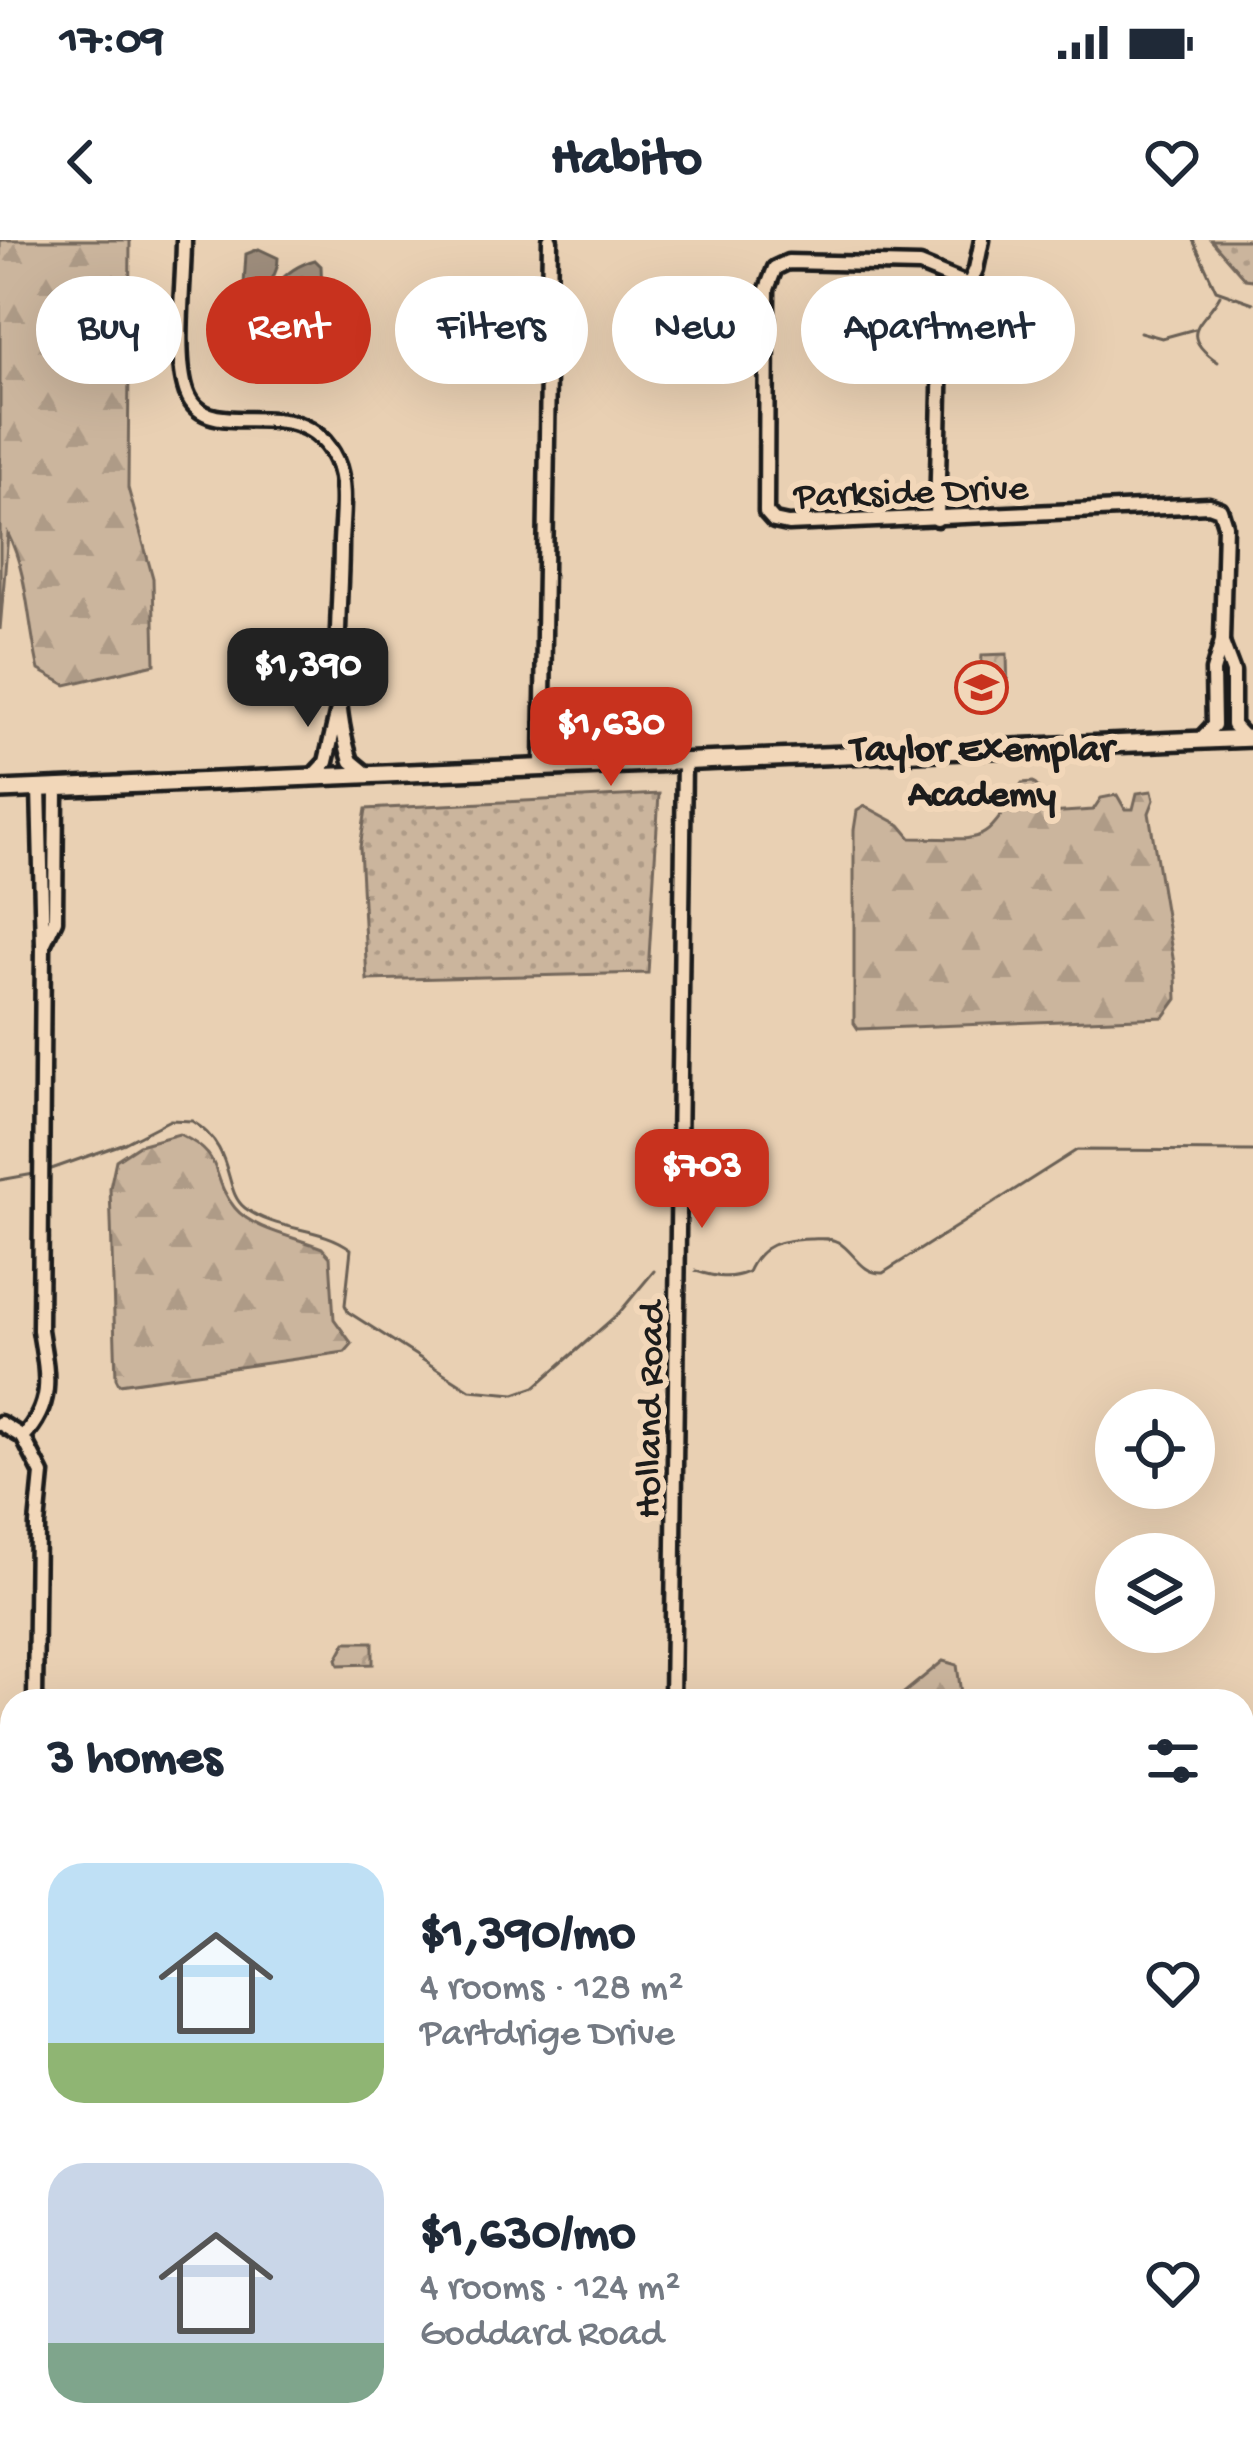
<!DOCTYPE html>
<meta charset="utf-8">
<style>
body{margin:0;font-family:"Gochi Hand",sans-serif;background:#f2f2f3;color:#1f2937;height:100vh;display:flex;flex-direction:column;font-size:45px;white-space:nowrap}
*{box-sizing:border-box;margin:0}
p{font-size:39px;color:#747a83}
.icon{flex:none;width:66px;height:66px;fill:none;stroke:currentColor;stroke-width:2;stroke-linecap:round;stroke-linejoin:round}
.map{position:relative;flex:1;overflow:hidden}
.side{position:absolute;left:0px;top:1449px;width:1254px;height:771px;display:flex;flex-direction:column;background:#fff;border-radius:36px 36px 0 0;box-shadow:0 12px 48px #0002}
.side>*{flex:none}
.top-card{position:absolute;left:36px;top:36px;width:1182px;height:108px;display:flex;gap:24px}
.controls{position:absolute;left:1095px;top:1149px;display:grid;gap:24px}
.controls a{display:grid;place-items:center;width:120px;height:120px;border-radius:50%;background:#fff;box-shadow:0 12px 48px #0002;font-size:60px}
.price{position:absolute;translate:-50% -102px;padding:0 27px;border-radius:24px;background:#c8321e;color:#fff;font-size:39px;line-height:78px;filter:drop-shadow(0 3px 6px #0008)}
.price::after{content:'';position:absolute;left:50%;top:72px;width:36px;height:27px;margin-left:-18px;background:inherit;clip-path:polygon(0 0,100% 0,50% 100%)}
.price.selected{background:#222;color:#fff}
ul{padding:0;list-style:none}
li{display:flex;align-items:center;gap:36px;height:300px;padding:0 48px}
li span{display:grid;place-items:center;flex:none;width:336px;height:240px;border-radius:36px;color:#555}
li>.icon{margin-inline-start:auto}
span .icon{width:144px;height:144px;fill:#fffc;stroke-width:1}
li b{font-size:51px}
h2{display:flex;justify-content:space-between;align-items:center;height:144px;padding:0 48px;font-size:51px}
.pill{padding:0 42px;border-radius:54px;background:#fff;box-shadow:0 12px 48px #0002;font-size:42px;line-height:108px}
.pill.selected{background:#c8321e;color:#fff}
.status{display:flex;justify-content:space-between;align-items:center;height:84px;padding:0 60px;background:#fff;direction:ltr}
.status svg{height:33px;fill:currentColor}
header{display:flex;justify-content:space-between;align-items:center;height:156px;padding:0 48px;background:#fff;font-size:54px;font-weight:700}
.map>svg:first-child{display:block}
.grass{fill:url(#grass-dots);stroke:#74685c;stroke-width:3}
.forest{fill:url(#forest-firs);stroke:#74685c;stroke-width:3}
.park{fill:url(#park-crowns);stroke:#74685c;stroke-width:3}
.water{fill:#9e8d7b;stroke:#6a6055;stroke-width:3}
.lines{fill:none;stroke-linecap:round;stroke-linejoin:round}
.shore{stroke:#504942;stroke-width:3}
.stream{stroke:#6a6055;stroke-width:3}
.minor-casing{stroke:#1c1c1c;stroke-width:21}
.major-casing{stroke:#1c1c1c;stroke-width:24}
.minor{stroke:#f2d7b9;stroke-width:12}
.major{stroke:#f2d7b9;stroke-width:15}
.labels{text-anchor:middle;stroke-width:12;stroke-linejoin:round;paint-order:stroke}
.street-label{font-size:39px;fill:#1c1c1c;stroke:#f2d7b9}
.poi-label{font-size:39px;font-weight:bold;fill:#1c1c1c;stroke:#f2d7b9}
</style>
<div class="status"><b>17:09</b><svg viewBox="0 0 49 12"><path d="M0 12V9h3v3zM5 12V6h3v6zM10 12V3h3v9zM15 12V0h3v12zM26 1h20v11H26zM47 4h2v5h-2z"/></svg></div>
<header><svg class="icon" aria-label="back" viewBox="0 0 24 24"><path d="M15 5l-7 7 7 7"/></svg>Habito<svg class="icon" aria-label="heart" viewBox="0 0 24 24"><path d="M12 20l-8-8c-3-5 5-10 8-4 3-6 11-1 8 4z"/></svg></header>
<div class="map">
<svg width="1253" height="2218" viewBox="0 0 1253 2218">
<defs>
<pattern id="grass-dots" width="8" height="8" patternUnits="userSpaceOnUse" patternTransform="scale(3)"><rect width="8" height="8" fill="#cbb59d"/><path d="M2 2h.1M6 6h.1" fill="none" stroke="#ae9b87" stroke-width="1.8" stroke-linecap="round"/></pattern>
<pattern id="forest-firs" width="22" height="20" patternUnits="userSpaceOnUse" patternTransform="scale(3)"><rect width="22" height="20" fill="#cbb59d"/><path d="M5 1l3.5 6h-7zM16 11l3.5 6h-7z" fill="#ae9b87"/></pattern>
<pattern id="park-crowns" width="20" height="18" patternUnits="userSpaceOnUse" patternTransform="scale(3)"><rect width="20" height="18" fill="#cbb59d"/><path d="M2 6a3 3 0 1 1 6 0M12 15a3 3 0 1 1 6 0" fill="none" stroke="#ae9b87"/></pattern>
</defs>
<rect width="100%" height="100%" fill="#e9d0b3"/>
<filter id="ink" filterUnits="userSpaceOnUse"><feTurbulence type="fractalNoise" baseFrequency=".00833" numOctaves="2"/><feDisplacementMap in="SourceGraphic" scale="24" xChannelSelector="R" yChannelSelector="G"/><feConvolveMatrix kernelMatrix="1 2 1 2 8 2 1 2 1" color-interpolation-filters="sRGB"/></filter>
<g filter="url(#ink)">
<g class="grass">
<polygon points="1211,0 1253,0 1253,40 1245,39"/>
<polygon points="659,554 648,733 367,740 360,607 366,569"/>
</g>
<g class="forest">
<path d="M0,0h130l-2,248 25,90 2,86 -89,21 -27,-15c-11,-44 -11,-97 -31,-136l-8,96z"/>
<path d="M1033,542l9,10 7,21 44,-3 8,-12 16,-3 8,14h8l4,-16 15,-2 2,9 -5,13 27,163 1,23 -13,18 -306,12 -4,-6v-193l3,-19 8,-5 35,19 11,13c76,0 69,12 111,-55z"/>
<path d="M179,894c49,23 29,41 56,74 18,22 61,29 87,40l8,9 4,62 18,25 -7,8 -226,32 -3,-6 -6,-190 6,-28 23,-15z"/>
<polygon points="943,1421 957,1425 962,1461 894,1461"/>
<polygon points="1253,1540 1253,1756 1242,1759 1242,1548"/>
</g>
<g class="park">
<polygon points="1007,414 1008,452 980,453 982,415"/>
<polygon points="346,1402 373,1402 373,1424 339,1425 337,1419"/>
</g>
<g class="water">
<path d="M259,9l19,9c0,18 -14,34 -29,45l-6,-3 3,-46z"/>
<path d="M315,20l6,6 1,25 -20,50 -23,10 -21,-3 -6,-18c15,-32 26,-60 63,-70z"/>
</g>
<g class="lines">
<path class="shore" d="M301,37l8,1c3,25 -12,62 -41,60l-3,-7 19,-37z"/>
<g class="stream">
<polyline points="1193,0 1216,50 1253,63"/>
<polyline points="1140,92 1162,98 1195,89"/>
<path d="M1218,122c-44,-30 -12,-40 2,-67"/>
<path d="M43,932l82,-29 45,-23 22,1c45,28 30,69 53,87 32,24 76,18 106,41l-6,56 3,7 122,78 45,4 20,-7 84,-74 35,-42"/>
<polyline points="0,940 34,934"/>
<path d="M696,1031c19,6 33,9 52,1 13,-29 32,-32 62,-33 9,0 19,-2 28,3 17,10 23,32 45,31l194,-123 176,1"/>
</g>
<defs>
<g id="minor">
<path d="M184,0c0,40 -9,110 1,147 17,67 115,-5 151,73 11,25 6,56 5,82 0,70 -13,152 10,219l17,14"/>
<polyline points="969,45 920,25 788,22 775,28 767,49 766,272 774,281 788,284 1209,265 1220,269 1225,285 1222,401 1213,431 1214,485 1200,500"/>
<polyline points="937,279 941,110 976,29 982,0"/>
<polyline points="1222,403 1233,432 1233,485 1246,499"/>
<polyline points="542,526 550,0"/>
<polyline points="312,537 326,522 339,465"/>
<polyline points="43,705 55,680 56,548"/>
<polyline points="0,1183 23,1197 42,1234 37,1285 35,1461"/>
<path d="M23,1197c32,-34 24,-64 17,-107l3,-385 -4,-157"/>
<polyline points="672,1461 684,521"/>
<polyline points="0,1731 12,1718"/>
<polyline points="0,1862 12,1849"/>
<polyline points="0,1912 12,1939"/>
<polyline points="0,2093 12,2074"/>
<polyline points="0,2131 12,2144"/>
<polyline points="215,2208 218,2218"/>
<polyline points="473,2208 473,2218"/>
<polyline points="666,2216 838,2208"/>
<polyline points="949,2218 949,2208"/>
<polyline points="1091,2218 1091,2208"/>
<polyline points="1226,2218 1226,2208"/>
</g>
<polyline id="major" points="0,550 1253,498"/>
</defs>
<use href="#minor" class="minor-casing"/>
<use href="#major" class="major-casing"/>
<use href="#minor" class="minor"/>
<use href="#major" class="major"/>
</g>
</g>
<defs>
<symbol id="school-ring" viewBox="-11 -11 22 22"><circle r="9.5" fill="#f2d7b9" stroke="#c8321e" stroke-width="1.5"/><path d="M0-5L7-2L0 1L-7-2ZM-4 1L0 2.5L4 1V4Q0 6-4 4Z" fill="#c8321e"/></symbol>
</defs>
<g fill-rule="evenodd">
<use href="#school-ring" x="952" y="418" width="59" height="59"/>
</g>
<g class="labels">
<g class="street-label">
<text transform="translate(911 248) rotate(-2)" y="14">Parkside Drive</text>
<text transform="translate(646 1170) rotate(-89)" y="14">Holland Road</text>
</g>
<g class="poi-label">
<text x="982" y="519">Taylor Exemplar<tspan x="982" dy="45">Academy</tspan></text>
</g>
</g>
</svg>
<div class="controls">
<a><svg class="icon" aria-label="locate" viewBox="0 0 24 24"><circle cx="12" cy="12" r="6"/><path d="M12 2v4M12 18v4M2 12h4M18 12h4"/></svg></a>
<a><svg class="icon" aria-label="layers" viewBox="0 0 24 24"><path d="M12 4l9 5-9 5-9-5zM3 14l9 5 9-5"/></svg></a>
</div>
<b class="price selected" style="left:308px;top:490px">$1,390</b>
<b class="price" style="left:611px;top:549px">$1,630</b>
<b class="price" style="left:702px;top:991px">$703</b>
<div class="top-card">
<a class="pill">Buy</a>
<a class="pill selected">Rent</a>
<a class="pill">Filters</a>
<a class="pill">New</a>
<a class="pill">Apartment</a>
</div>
<section class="side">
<h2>3 homes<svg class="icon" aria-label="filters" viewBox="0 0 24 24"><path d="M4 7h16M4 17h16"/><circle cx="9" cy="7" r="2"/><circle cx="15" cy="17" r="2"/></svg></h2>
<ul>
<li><span style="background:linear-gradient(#bfe0f5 75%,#8fb573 0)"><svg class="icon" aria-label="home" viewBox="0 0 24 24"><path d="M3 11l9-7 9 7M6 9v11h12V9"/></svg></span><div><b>$1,390/mo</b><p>4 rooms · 128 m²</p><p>Partdrige Drive</p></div><svg class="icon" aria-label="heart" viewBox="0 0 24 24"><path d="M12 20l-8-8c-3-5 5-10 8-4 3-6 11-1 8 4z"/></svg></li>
<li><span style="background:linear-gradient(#c9d6e8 75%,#7fa58c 0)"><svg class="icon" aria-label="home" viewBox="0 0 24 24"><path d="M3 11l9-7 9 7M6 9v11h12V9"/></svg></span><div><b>$1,630/mo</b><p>4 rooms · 124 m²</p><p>Goddard Road</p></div><svg class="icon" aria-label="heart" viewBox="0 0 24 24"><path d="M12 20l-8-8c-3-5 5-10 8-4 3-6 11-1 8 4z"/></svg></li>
</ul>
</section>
</div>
